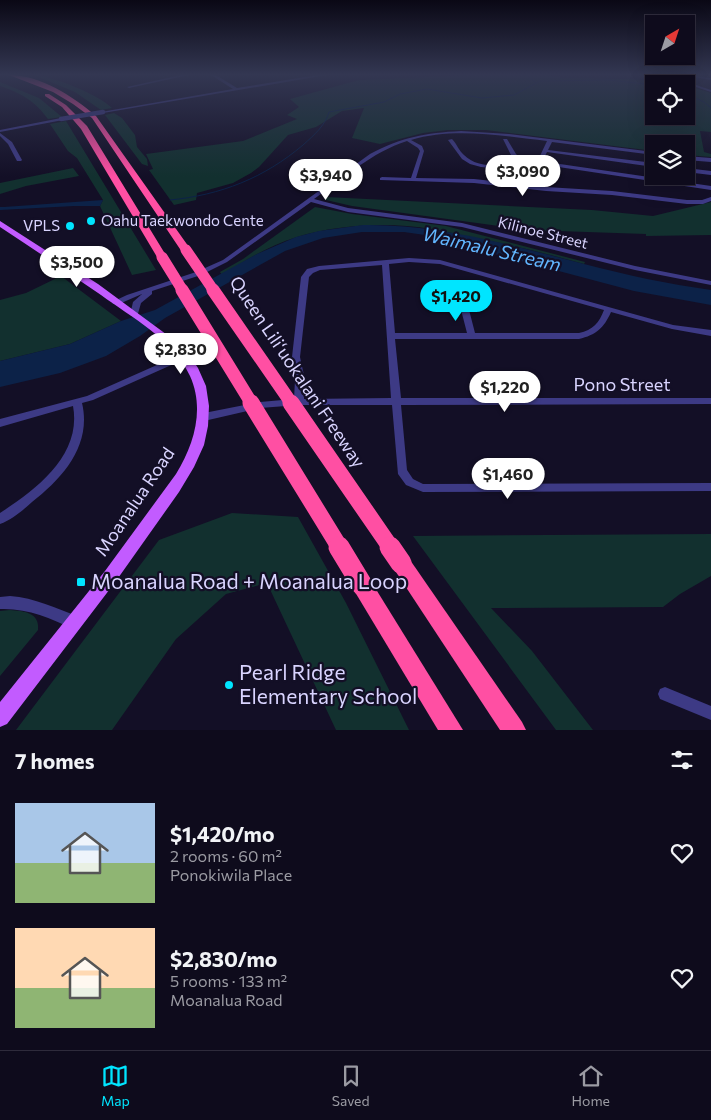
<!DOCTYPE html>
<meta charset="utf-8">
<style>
body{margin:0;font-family:Commissioner,sans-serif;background:#1c1929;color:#f1f3f6;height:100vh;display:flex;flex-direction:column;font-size:19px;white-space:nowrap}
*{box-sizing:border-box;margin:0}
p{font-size:16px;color:#9b9ba3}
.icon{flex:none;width:28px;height:28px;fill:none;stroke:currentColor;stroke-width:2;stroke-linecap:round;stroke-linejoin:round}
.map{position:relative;height:730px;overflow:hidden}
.side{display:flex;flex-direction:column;background:#0e0b1c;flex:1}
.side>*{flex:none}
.needle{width:32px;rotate:39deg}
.controls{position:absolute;left:645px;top:15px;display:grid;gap:10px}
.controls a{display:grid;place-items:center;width:50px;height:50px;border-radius:0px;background:#0e0b1c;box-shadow:0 5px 20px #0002,0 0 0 1px #2e2b3b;font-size:25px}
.price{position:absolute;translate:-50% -42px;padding:0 11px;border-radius:18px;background:#fff;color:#222;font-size:16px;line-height:32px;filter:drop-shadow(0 1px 2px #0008)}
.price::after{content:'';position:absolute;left:50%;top:30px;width:15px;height:11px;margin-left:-8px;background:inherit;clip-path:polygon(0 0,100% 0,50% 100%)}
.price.selected{background:#00e5ff;color:#111}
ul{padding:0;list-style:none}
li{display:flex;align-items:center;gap:15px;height:125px;padding:0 15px}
li span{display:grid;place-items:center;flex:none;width:140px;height:100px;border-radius:0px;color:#555}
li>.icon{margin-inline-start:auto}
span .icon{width:60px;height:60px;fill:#fffc;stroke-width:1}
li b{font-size:21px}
h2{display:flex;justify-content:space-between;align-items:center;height:60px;padding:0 15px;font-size:21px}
.tabs{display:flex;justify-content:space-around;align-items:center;height:70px;border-top:1px solid #2e2b3b;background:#0e0b1c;font-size:14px;color:#9b9ba3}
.tabs a{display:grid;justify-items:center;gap:2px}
.tabs .selected{color:#00e5ff}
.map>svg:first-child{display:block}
.green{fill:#12302f}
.water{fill:#0c2248}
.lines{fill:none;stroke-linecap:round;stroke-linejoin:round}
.stream{stroke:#0c2248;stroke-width:1}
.minor{fill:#3d3a85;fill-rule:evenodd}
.major{fill:#c25bff;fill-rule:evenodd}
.highway{fill:#ff4fa3;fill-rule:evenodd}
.minor-bridge{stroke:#3d3a85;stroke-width:4.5}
.highway-bridge-far3{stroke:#ff4fa3;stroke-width:11}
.highway-bridge-far2{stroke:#ff4fa3;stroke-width:13}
.highway-bridge-far1{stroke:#ff4fa3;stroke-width:17}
.highway-bridge{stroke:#ff4fa3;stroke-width:21}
.poi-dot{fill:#00e5ff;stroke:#130f26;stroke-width:2}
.labels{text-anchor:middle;stroke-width:4.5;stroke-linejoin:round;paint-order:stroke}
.far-poi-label{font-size:15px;fill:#d9d4ff;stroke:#130f26;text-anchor:start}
.far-street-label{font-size:15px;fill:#d9d4ff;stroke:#130f26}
.street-label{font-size:18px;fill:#d9d4ff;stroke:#130f26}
.water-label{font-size:19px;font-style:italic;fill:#62b6ff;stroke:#130f26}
.near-poi-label{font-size:21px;fill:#d9d4ff;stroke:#130f26;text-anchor:start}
</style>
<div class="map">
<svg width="711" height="730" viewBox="0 0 711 730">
<rect width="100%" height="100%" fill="#130f26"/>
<g class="green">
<path d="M34,75c17,0 67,21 78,33l-11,2 -26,-18z"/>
<polygon points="473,75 548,75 564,78 632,79 661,82 654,78 662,77 682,84 654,84 654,116 686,116 686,85 711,93 711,132 700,131 704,152 711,154 711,157 686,155 686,144 654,144 654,151 486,130 448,130 423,133 380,144 352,138 364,108 342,111 316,127 288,135 259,167 251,173 233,183 197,193 196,200 174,205 149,170 153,169 146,154 243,141 297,119 287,115 299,107 290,99 359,80"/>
<path d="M0,82l39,16 23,19 -14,2c-13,-18 -27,-26 -48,-33z"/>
<polygon points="114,113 122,118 135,135 137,147 147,159 148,166 142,164 105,115"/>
<polygon points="66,121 156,270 132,275 100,206 103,200 77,158 68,151 50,124"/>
<polygon points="73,168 79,176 26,186 0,194 0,183"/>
<polygon points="326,197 592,210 653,216 711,202 711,235 646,236 646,234 528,230 352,206 326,200 324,199"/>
<path d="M315,207l37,7 94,12 139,36 -1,2c-37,-10 -73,-20 -111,-26 -14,-3 -27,-7 -41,-9 -44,-7 -92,-5 -135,8 -27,8 -51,23 -75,38l-2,-3 23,-13z"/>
<polygon points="61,276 121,321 70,344 0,361 0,300 26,293"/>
<polygon points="232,513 298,517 346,603 409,730 336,730 267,583 226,594 176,639 112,730 16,730 159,540"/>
<polygon points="711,534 711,576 680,594 663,607 491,608 532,651 593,730 556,730 413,536"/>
<path d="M10,610c13,1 30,2 28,20l-38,46v-65z"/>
</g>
<g class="water">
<polygon points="103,200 100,206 74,206 0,210 0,207 4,207"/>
<path d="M363,225c76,-1 148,20 221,39 42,11 84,20 127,26v15l-77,-14 -151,-40 -37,-13 -42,-6h-42l-39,6 -38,13 -120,67 -25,18 -34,20 -46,17 -60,14v-26l70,-17 51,-23 34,-11 102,-56 39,-17 23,-6z"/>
</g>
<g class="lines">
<g class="stream">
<polyline points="526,75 535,82"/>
<polyline points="686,94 704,102 711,108"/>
<path d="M170,200c51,-5 94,-22 133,-55 11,-10 22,-19 26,-33l55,-10 16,-8 27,-5 55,9 32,-3 26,-14 69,-1 45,5"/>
</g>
<g class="minor">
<polygon points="181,75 189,75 129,88 127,87"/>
<polygon points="211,75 216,75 237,88 317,75 327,75 103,113 101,112 233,89"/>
<polygon points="660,75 666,75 711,90 711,92"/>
<polygon points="687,75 711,78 711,80 689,76"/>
<polygon points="61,118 63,120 0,132 0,130"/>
<path d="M461,131l48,3 145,18v3l-102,-13 -4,8 106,13v4l-107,-15 -4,8 10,3 158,23v4l-159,-24 -13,-5 -16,5 -21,3 -21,-2 -11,-3 -8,-5 -14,-19 4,-1c5,5 7,12 12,16 14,14 38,11 55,8l-8,-8 -8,-16h4l9,15 8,8 15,-4 8,-17c-42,-5 -94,-14 -136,-1l11,6 2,5 -8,27 58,1 72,8 66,4 75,9h15l9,-3v4l-8,3h-16l-75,-9 -66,-4 -72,-8 -94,-3v-2l2,-1 29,1 9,-27 -2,-3 -11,-7c-35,11 -63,37 -93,58l34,9 114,15 173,43 76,15v4l-76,-15 -173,-43 -114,-15 -37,-10 -84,60 -26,13 -49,16v3l-11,9 -4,14h-3l-4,-2 3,-13 9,-8 -23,10h-6l-1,-2 15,-7 69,-23 27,-12 147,-106c32,-17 55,-21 91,-23z"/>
<polygon points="0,133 12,142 22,160 21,161 17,161 8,144 0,136"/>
<polygon points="686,156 711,158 711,162 686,160"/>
<polygon points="686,168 711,171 711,175 686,172"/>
<path d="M409,258l31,2 233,65 38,5v6l-39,-7 -61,-17c-7,16 -15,23 -32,27h-184l6,59h310v6l-310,1 6,65 6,9 10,5 288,-1v8l-288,1 -17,-7 -8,-11 -6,-69h-93l-39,3 -56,13 -3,-2 -2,-2 2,-2 3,-2 56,-11 34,-3 1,-19 -3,-23 9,-80 6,-8 12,-3zM409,262l31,2 164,46c-5,13 -11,20 -25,23h-104l-8,-31 -4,-2 -4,2 8,31h-72l-6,-69zM382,265l9,133 -87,1 1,-19 -5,-23 9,-80 4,-4 7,-3z"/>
<path d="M184,353l4,3 -1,2 -94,42 -11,3c10,42 -19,75 -50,99 -9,8 -20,18 -32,22v-11c37,-24 82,-58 73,-107l-73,21v-8l87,-23z"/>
<path d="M10,596c25,2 46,12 69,21l2,5 -2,5 -5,2c-25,-11 -46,-21 -74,-20v-12z"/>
<polygon points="665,687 711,706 711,720 660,699 658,694 660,689"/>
</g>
<path class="major" d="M0,221l98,63 76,56 16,16 8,12 8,18 3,20 -1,20 -4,19 -10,22 -15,25 -63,89 -109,143 -7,3v-25l105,-131 71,-97c18,-29 29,-65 14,-98 -16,-36 -59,-59 -89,-81 -34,-23 -67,-46 -101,-68z"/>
<g class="highway">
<path d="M9,75c31,0 64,21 87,41l95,134 -1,2h-8l-90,-134 -19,-14 -20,-12z"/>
<polygon points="45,94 49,94 66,105 87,126 167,257 166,259 162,260 157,257 81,129 62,107 45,96"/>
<polygon points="401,554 408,557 522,722 526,730 500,730 394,569 391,563 394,557"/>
<polygon points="362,576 369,578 463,730 438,730 355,592 352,585 355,578"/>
</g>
<polyline class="minor-bridge" points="61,119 103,112"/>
<g class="highway-bridge-far3">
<polyline points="186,250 214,291"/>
<polyline points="162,257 183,291"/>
</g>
<g class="highway-bridge-far2">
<polyline points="182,290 252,404"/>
<polyline points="213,290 292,404"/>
</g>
<g class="highway-bridge-far1">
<polyline points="251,403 340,548"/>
<polyline points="291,403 391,548"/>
</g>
<g class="highway-bridge">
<polyline points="339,547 362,585"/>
<polyline points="390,547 401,563"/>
</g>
</g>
<linearGradient id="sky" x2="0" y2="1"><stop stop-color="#0a0815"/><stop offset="0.42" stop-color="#333752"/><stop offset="1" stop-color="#333752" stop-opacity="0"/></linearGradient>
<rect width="711" height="177" fill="url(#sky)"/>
<g class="poi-dot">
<circle cx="91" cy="221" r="5"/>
<circle cx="70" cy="226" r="5"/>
<rect x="76" y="577" width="10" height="10" rx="2.5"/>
<circle cx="229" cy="685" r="5"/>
</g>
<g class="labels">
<g class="far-poi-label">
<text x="101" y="226">Oahu Taekwondo Cente</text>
<text x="60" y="231" text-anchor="end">VPLS</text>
</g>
<g class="far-street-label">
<text transform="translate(543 233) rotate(14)" y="5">Kilinoe Street</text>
</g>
<g class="street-label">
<text transform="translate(297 372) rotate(56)" y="6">Queen Liliʻuokalani Freeway</text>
<text x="622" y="391">Pono Street</text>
<text transform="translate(135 502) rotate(-56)" y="6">Moanalua Road</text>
</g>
<g class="water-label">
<text transform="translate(492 249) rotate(13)" y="7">Waimalu Stream</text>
</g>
<g class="near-poi-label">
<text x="91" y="589">Moanalua Road + Moanalua Loop</text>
<text x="239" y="680">Pearl Ridge<tspan x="239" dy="24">Elementary School</tspan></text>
</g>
</g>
</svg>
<div class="controls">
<a><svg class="needle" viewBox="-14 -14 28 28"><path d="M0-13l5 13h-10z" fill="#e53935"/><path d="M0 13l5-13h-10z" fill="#9b9ba3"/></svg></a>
<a><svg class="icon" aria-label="locate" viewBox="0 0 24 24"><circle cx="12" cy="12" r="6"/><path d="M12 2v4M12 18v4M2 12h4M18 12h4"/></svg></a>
<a><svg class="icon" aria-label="layers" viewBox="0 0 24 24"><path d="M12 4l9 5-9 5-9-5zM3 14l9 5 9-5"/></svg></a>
</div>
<b class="price" style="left:523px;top:197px">$3,090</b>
<b class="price" style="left:326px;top:201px">$3,940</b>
<b class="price" style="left:77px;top:288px">$3,500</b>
<b class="price selected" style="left:456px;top:322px">$1,420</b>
<b class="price" style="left:181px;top:375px">$2,830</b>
<b class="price" style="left:505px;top:413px">$1,220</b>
<b class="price" style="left:508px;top:500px">$1,460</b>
</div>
<section class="side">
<h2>7 homes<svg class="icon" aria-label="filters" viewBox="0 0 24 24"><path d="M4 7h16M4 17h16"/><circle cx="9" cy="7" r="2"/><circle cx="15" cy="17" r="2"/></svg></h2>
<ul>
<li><span style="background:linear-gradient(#a9c7e8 60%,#8fb573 0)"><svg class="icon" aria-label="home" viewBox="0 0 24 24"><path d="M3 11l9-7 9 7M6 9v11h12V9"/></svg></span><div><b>$1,420/mo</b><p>2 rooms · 60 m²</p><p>Ponokiwila Place</p></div><svg class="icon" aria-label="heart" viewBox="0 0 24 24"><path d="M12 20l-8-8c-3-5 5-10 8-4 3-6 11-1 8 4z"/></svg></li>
<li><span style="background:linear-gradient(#ffd9b3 60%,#8fb573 0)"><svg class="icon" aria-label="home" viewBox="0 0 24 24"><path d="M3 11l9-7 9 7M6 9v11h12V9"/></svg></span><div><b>$2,830/mo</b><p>5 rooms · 133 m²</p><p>Moanalua Road</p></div><svg class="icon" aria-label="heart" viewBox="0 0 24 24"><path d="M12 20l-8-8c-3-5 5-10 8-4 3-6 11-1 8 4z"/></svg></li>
</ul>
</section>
<nav class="tabs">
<a class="selected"><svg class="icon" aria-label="map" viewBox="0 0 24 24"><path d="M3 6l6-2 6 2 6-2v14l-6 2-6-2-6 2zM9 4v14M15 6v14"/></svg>Map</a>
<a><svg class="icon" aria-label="saved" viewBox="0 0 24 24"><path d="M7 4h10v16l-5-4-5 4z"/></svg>Saved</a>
<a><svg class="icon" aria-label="home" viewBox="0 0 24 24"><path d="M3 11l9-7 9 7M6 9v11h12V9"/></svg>Home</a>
</nav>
